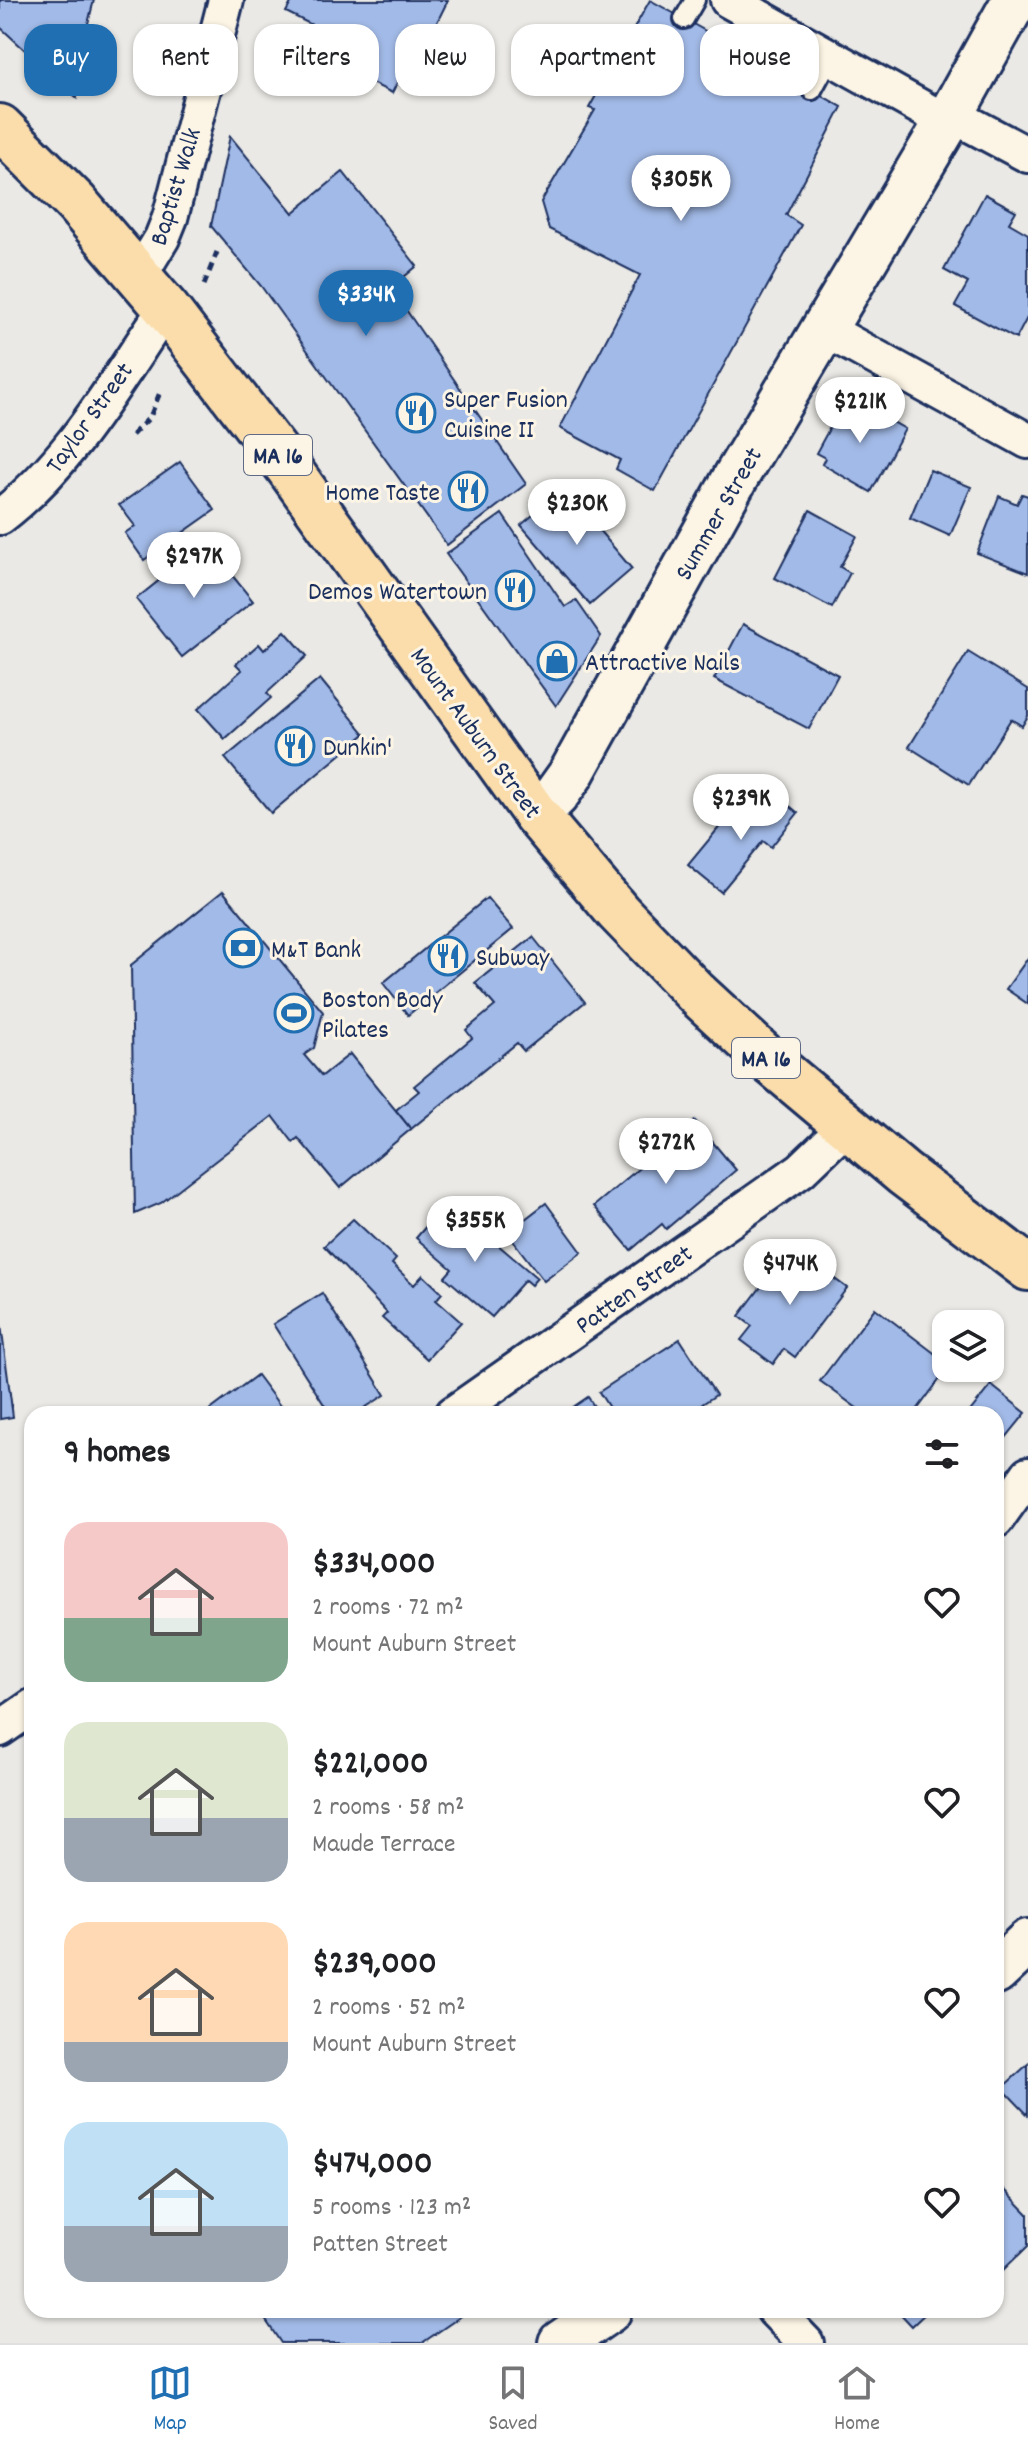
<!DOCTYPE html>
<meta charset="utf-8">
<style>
body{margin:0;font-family:Dekko,sans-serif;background:#f2f2f2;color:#202124;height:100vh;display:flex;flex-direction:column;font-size:30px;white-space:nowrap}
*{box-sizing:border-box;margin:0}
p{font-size:26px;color:#757577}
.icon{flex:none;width:44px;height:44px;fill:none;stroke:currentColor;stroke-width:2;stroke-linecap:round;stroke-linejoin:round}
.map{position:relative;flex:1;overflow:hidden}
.panel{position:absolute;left:24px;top:1406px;width:980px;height:912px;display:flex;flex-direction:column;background:#fff;border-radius:24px;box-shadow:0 2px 6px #0004}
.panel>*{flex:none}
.top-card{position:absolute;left:24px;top:24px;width:980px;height:72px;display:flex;gap:16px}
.buttons{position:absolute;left:932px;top:1310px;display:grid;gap:16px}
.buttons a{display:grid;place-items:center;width:72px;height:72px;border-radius:16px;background:#fff;box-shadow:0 2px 6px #0004;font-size:40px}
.price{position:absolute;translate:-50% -68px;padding:0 18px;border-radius:28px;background:#fff;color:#222;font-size:26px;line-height:52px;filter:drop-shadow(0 2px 4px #0008)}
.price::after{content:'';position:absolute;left:50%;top:48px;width:24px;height:18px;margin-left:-12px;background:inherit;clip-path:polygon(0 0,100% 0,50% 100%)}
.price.current{background:#1f6fb2;color:#fff}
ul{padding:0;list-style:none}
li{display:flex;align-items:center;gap:24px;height:200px;padding:0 40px}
li span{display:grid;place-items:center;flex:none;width:224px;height:160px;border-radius:24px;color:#555}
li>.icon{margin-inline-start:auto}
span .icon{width:96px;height:96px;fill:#fffc;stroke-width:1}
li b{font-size:34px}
h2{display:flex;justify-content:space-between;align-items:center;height:96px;padding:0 40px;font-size:34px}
.pill{padding:0 28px;border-radius:24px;background:#fff;box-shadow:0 2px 6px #0004;font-size:28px;line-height:72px}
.pill.current{background:#1f6fb2;color:#fff}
.tab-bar{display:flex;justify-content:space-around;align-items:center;height:112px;border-top:2px solid #e0e0e0;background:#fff;font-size:22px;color:#757577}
.tab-bar a{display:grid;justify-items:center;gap:4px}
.tab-bar .current{color:#1f6fb2}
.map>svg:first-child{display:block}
.building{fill:#a2bae7;stroke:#1b2f5e;stroke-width:2}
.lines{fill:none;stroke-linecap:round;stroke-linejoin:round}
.service-casing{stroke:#1b2f5e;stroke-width:24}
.minor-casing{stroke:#1b2f5e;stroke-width:40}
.tertiary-casing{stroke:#1b2f5e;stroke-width:50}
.primary-casing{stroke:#1b2f5e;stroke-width:50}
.path{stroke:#1b2f5e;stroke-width:5;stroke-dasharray:8 6;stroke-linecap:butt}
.service{stroke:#fcf5e5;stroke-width:18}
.minor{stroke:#fcf5e5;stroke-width:34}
.tertiary{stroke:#fcf5e5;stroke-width:44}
.primary{stroke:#fbddab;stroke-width:44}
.labels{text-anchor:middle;stroke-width:6;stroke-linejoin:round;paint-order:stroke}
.shield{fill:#fcf5e5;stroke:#5e6a86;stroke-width:2}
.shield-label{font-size:24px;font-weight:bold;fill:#1b2f5e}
.street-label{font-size:26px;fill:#1b2f5e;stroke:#fcf5e5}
.poi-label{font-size:26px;fill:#1b2f5e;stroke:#fcf5e5;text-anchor:start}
</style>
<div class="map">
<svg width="1028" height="2343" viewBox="0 0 1028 2343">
<rect width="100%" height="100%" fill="#eae9e5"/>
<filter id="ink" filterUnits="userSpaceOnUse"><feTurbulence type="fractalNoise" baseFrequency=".0125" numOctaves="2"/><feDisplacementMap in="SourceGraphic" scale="16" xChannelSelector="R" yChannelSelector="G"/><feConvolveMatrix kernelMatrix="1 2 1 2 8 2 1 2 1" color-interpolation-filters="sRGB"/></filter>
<g filter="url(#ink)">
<g class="building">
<polygon points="0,0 94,0 81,51 77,98 0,27"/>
<polygon points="286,0 448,0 410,77 402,73 392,93 347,71 351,64 324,51 332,35 286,12 291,3"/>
<polygon points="650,0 842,107 786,215 801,225 655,491 616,469 620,460 560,428 640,275 549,229 541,202 595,110 589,108"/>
<polygon points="230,136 293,213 343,172 417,266 391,288 526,484 447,545 261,286 211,226"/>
<polygon points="985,194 1016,211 1009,223 1028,234 1028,316 1016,339 955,306 968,283 944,270"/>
<polygon points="856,401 905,429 871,492 822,464 825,458 816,453 836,416 845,420"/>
<polygon points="180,462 215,510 144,560 125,533 135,526 119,505"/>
<polygon points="930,470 971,487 950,536 910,518"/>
<polygon points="564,489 632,569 590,605 521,525"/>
<polygon points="1022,494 1028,496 1028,573 977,553 999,496 1017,504"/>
<polygon points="810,510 857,536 840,567 850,573 832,608 775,578"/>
<polygon points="502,514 565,607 576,600 601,636 556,706 446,554"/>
<polygon points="206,543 253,601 182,657 136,599"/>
<polygon points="743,624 838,675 809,729 714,679"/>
<polygon points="285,631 307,656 267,693 271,698 225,739 198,709 242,670 236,664 259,644 264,650"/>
<polygon points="968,652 1028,689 1028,716 1022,726 1011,719 969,785 909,747"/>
<polygon points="320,679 365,734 271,813 225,758"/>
<polygon points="774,793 798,813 771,847 763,841 721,892 688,865 731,813 746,825"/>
<polygon points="223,891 323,1012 314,1048 304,1055 322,1076 350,1054 411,1129 340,1188 298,1138 293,1142 273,1116 161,1203 135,1214 131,965"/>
<polygon points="487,898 513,929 408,1015 383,983"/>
<polygon points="533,937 585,1002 524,1051 517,1043 411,1129 396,1110 419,1091 414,1086 472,1038 466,1030 495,1006 475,983"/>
<polygon points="1028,958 1028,1004 1006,989"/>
<polygon points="695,1121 736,1170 666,1229 662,1224 631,1250 594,1206"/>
<polygon points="546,1203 582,1252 544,1281 507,1233"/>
<polygon points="440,1210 476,1242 484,1233 537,1278 531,1285 525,1280 492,1317 445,1277 452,1269 416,1238"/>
<polygon points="353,1219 396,1259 392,1264 414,1285 423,1275 442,1293 436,1300 461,1322 427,1359 382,1318 387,1313 324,1246"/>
<polygon points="791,1247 847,1288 795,1357 784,1349 773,1364 741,1340 752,1326 739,1316"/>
<polygon points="322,1293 385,1395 355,1414 330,1414 273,1324"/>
<polygon points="875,1308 946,1362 948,1368 914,1414 865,1414 820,1381"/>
<polygon points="0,1317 13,1417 0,1419"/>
<polygon points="680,1339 716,1395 687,1414 613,1414 599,1392"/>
<polygon points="257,1375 286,1414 205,1414"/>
<polygon points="991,1385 1026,1413 996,1450 996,1414 968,1414"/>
<polygon points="588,1397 599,1414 563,1414"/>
<polygon points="1028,2064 1028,2115 1002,2088"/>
<polygon points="1003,2188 1028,2214 1028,2246 996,2277 996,2195"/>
<polygon points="259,2310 470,2310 422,2343 281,2343"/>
<polygon points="897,2310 929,2310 912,2326"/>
</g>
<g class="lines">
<defs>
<g id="service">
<polyline points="684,19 695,0"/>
<polyline points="812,90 830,57"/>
</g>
<g id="minor">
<polyline points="728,0 947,122"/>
<polyline points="951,114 1028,155"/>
<polyline points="139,276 162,238 170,218 226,0"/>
<polyline points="824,329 1028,441"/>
<path d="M0,517c71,-54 116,-136 166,-209"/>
<polyline points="453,1414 801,1170 847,1126"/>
<polyline points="996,1520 1028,1475"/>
<polyline points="0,1729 32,1707"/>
<polyline points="774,2310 806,2343"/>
</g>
<g id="tertiary">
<polyline points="536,815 556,795 571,774 737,475 947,122 1015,0"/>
<polyline points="996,1972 1028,1942"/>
<polyline points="561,2343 609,2310"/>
</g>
<polyline id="primary" points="0,127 76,203 166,308 287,466 536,815 618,912 696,993 773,1064 904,1174 1028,1268"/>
</defs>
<use href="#service" class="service-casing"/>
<use href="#minor" class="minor-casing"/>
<use href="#tertiary" class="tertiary-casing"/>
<use href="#primary" class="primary-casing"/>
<g class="path">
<polyline points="204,285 217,252"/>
<polyline points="132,435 150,417 161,390"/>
</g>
<use href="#service" class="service"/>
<use href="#minor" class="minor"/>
<use href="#tertiary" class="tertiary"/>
<use href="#primary" class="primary"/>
</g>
</g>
<defs>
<symbol id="restaurant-ring" viewBox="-11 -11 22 22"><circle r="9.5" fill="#fcf5e5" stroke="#1f6fb2" stroke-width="1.5"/><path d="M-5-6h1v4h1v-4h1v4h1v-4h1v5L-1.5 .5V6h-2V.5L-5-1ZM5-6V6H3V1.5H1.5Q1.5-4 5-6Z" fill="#1f6fb2"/></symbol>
<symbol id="shop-ring" viewBox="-11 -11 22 22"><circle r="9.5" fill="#fcf5e5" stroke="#1f6fb2" stroke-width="1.5"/><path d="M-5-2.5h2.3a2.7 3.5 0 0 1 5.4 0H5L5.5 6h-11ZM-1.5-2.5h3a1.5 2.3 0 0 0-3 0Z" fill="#1f6fb2"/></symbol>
<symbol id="bank-ring" viewBox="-11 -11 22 22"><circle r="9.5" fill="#fcf5e5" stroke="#1f6fb2" stroke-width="1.5"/><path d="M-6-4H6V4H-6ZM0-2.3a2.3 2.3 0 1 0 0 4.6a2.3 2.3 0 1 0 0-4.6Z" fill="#1f6fb2"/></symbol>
<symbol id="stadium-ring" viewBox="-11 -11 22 22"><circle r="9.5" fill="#fcf5e5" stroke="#1f6fb2" stroke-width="1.5"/><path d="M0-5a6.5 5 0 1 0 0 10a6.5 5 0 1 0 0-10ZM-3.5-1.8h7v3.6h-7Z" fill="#1f6fb2"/></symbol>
</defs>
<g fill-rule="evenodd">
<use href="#restaurant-ring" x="394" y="391" width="44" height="44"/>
<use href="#restaurant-ring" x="446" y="469" width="44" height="44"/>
<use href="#restaurant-ring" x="493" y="568" width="44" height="44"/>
<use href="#shop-ring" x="535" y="639" width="44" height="44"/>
<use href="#restaurant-ring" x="273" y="724" width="44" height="44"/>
<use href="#bank-ring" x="221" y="926" width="44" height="44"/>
<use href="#restaurant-ring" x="426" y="934" width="44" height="44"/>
<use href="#stadium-ring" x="272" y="991" width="44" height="44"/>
</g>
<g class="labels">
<g class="shield">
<rect x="244" y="435" width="68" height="40" rx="6"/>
<rect x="732" y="1038" width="68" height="40" rx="6"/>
</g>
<g class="shield-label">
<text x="278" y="463">MA 16</text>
<text x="766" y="1066">MA 16</text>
</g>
<g class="street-label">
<text transform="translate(174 186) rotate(-73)" y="9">Baptist Walk</text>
<text transform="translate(88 417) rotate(-54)" y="9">Taylor Street</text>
<text transform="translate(717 513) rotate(-60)" y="9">Summer Street</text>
<text transform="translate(477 732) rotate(54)" y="9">Mount Auburn Street</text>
<text transform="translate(633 1288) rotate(-35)" y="9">Patten Street</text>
</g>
<g class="poi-label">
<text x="444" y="407">Super Fusion<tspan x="444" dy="30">Cuisine II</tspan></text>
<text x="440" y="500" text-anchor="end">Home Taste</text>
<text x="487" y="599" text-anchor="end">Demos Watertown</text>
<text x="585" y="670">Attractive Nails</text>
<text x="323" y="755">Dunkin'</text>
<text x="271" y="957">M&amp;T Bank</text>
<text x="476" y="965">Subway</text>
<text x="322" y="1007">Boston Body<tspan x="322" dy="30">Pilates</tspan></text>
</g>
</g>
</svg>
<div class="buttons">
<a><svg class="icon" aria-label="layers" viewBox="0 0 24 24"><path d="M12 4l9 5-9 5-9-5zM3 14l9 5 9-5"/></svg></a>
</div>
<b class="price" style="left:681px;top:223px">$305K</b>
<b class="price current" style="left:366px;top:338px">$334K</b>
<b class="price" style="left:860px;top:445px">$221K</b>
<b class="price" style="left:577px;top:547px">$230K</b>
<b class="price" style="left:194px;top:600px">$297K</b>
<b class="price" style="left:741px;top:842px">$239K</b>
<b class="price" style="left:666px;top:1186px">$272K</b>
<b class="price" style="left:475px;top:1264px">$355K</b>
<b class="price" style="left:790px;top:1307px">$474K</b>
<div class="top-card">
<a class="pill current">Buy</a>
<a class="pill">Rent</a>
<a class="pill">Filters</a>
<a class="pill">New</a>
<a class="pill">Apartment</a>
<a class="pill">House</a>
</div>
<section class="panel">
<h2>9 homes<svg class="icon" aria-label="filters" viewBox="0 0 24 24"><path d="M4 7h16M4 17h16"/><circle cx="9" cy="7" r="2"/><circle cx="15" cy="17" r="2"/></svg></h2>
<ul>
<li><span style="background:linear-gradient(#f6c9c9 60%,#7fa58c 0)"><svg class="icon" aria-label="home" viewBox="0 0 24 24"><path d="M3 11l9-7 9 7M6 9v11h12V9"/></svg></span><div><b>$334,000</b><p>2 rooms · 72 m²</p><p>Mount Auburn Street</p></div><svg class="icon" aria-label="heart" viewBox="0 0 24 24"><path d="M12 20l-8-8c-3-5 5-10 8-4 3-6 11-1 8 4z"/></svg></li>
<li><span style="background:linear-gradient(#dfe7d0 60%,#9aa5b1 0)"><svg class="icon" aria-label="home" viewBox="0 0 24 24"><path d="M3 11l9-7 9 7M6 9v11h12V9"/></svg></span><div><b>$221,000</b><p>2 rooms · 58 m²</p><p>Maude Terrace</p></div><svg class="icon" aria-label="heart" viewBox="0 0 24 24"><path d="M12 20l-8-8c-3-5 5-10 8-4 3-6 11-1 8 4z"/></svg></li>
<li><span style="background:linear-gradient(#ffd9b3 75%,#9aa5b1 0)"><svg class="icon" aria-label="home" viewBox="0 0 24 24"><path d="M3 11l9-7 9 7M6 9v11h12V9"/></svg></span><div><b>$239,000</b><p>2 rooms · 52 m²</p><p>Mount Auburn Street</p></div><svg class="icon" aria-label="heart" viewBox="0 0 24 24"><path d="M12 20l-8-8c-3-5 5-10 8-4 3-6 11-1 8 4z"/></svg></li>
<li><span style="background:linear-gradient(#bfe0f5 65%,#9aa5b1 0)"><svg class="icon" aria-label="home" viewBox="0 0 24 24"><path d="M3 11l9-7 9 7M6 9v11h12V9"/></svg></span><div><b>$474,000</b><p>5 rooms · 123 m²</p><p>Patten Street</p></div><svg class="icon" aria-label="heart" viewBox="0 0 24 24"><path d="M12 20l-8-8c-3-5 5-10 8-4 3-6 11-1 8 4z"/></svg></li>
</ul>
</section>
</div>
<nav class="tab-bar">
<a class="current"><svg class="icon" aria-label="map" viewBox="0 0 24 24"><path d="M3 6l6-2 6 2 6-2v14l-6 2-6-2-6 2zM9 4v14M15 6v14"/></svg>Map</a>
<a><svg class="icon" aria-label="saved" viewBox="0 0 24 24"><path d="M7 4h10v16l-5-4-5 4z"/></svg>Saved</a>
<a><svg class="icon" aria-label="home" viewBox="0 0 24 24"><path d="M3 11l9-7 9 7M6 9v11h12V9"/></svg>Home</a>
</nav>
